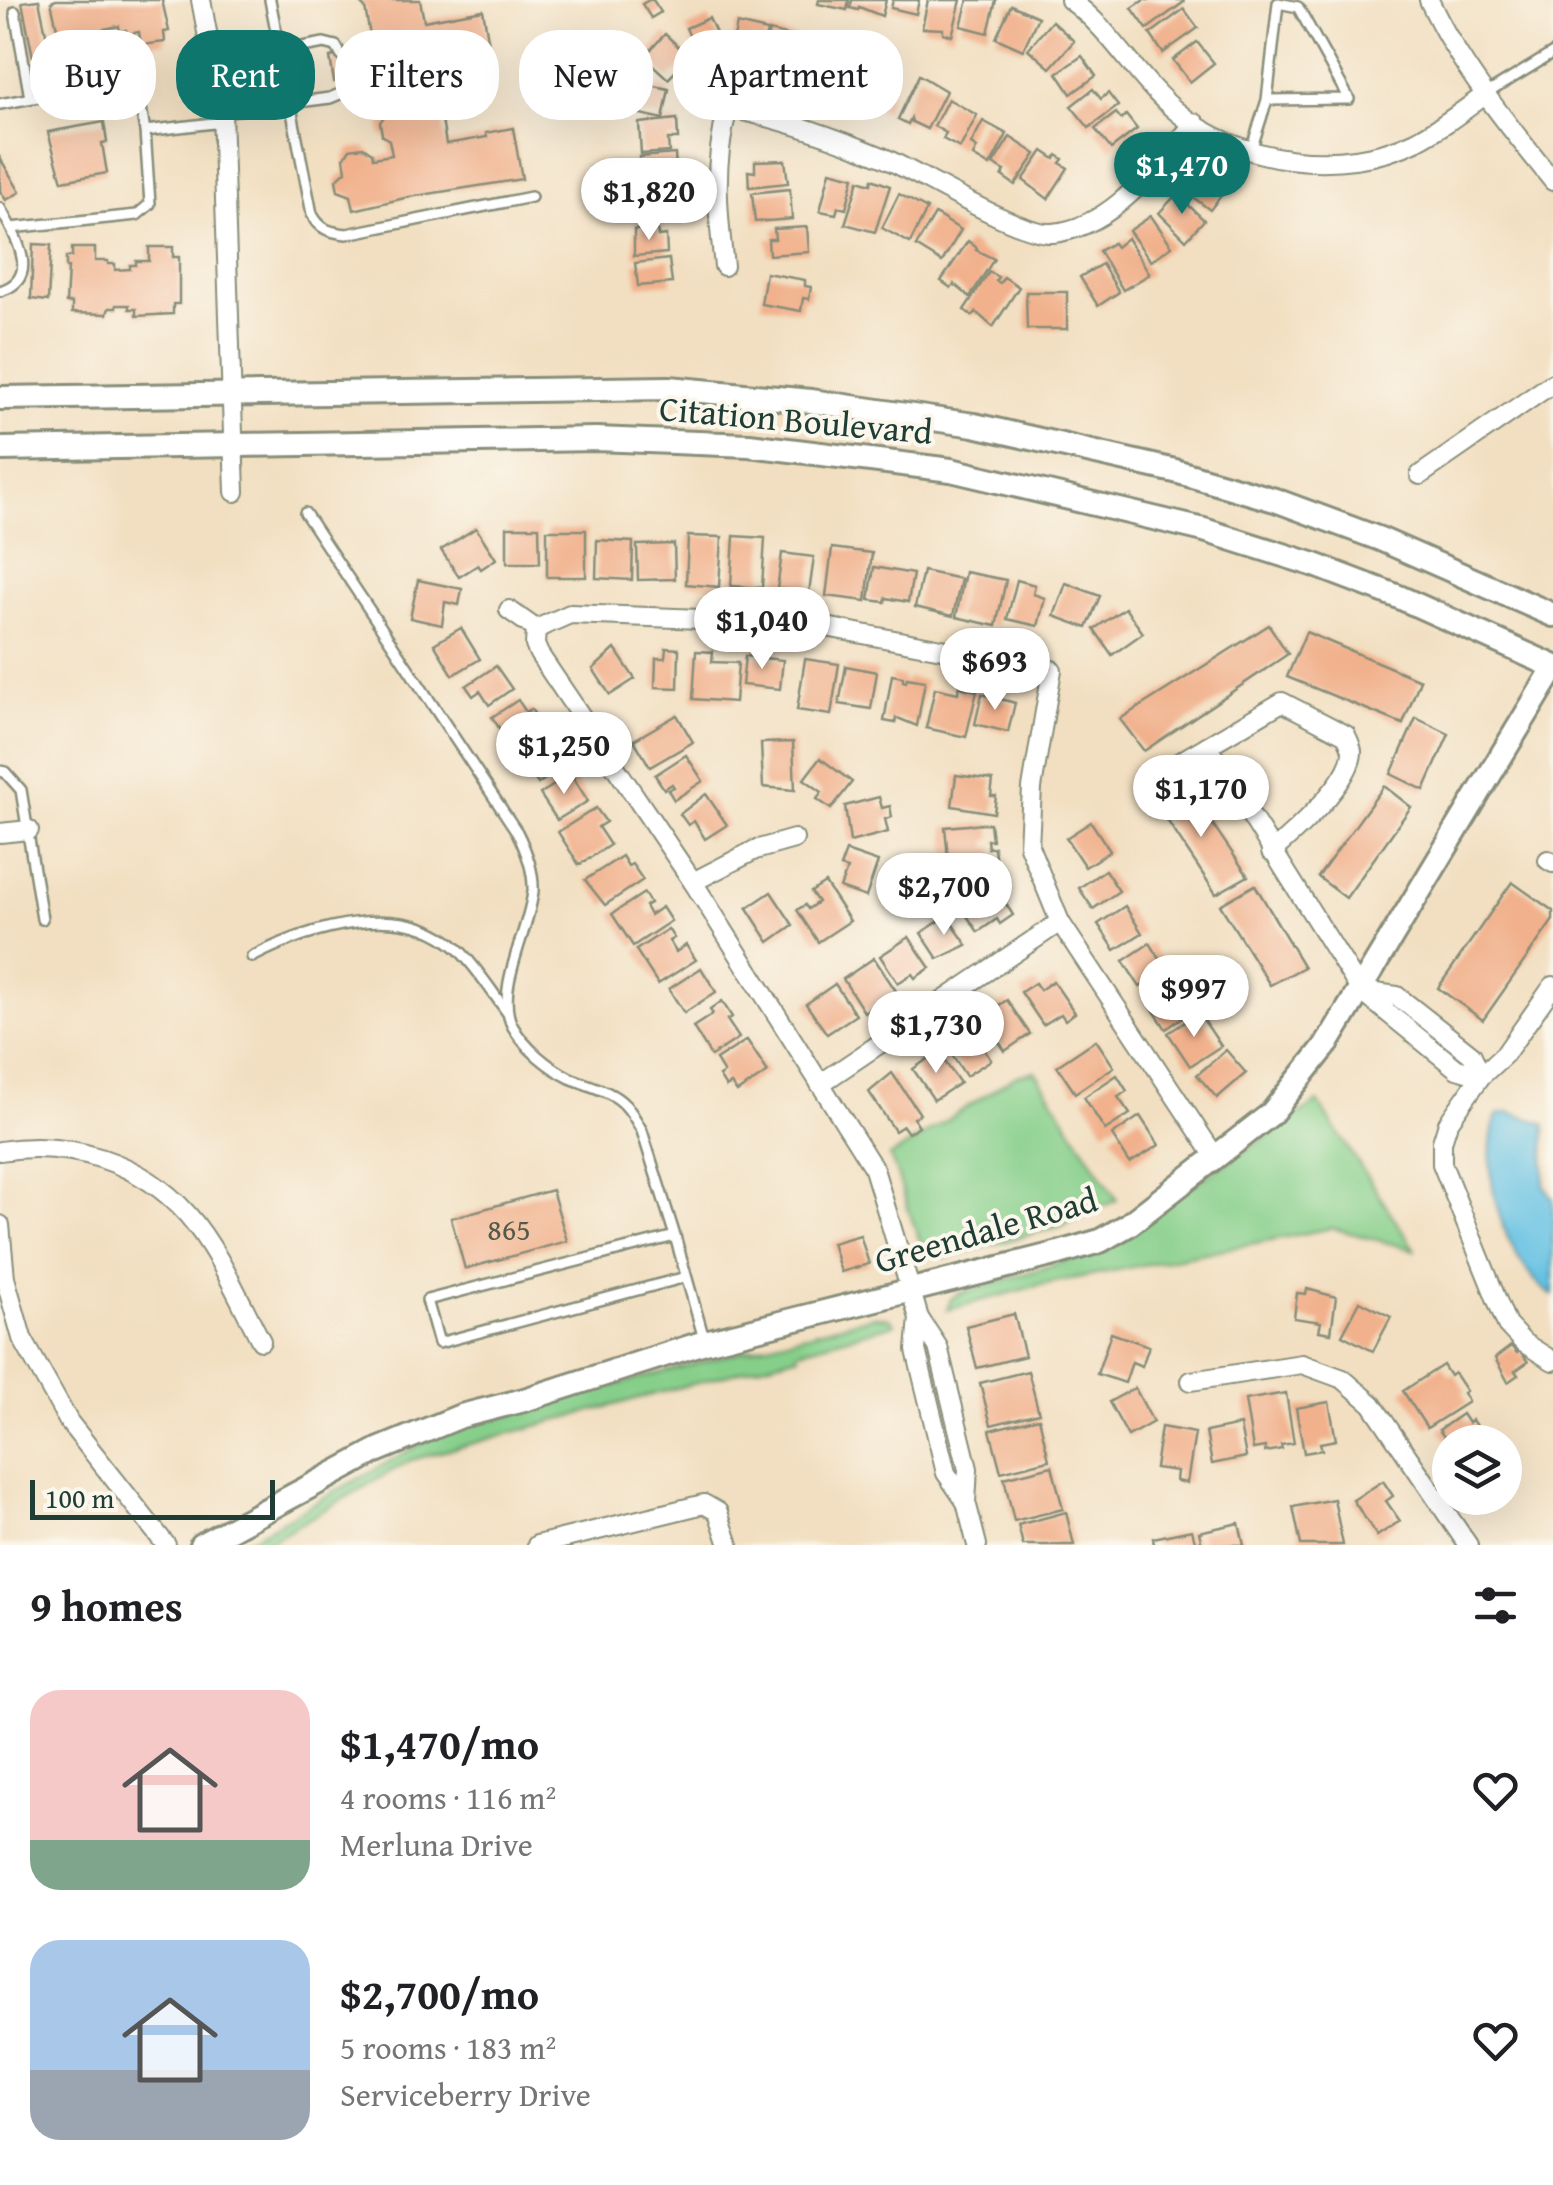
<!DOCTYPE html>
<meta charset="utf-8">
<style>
body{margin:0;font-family:"Gentium Book Plus",serif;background:#f2f2f2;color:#202124;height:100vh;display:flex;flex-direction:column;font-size:38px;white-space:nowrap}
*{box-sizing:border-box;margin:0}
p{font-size:32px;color:#757577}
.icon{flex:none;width:55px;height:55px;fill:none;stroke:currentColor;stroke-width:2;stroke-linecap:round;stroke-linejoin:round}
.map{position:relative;height:1545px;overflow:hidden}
.side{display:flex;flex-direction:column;background:#fff;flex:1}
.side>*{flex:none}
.banner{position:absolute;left:30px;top:30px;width:1000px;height:90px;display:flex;gap:20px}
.buttons{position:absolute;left:1432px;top:1425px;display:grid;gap:20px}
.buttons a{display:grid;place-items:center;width:90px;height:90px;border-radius:50%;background:#fff;box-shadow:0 10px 40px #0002;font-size:50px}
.scale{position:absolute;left:30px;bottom:25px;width:245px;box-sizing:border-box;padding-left:10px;border:5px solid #1f3d34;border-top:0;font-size:28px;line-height:35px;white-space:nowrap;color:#1f3d34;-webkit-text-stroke:8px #fbf7ec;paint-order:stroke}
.price{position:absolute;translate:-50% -85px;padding:0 22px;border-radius:35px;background:#fff;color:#222;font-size:32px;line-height:65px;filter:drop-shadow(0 2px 5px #0008)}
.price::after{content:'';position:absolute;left:50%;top:60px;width:30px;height:22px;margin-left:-15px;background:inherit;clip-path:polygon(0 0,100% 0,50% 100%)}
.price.selected{background:#0f766e;color:#fff}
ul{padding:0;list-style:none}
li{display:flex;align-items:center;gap:30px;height:250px;padding:0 30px}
li span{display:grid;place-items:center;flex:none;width:280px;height:200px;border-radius:30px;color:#555}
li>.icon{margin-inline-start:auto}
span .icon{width:120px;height:120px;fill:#fffc;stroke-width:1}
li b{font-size:42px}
h2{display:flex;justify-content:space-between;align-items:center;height:120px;padding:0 30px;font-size:42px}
.pill{padding:0 35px;border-radius:40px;background:#fff;box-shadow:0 10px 40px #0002;font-size:35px;line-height:90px}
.pill.selected{background:#0f766e;color:#fff}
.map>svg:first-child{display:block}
.green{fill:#86cf8a;stroke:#52865f;stroke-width:2.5}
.water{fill:#65c1e3;stroke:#427f8c;stroke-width:2.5}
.building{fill:#f1b18c}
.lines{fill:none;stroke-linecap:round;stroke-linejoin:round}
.lane-casing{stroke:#888e7a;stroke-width:14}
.street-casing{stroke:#888e7a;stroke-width:22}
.secondary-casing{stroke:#888e7a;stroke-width:28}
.lane{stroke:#fff;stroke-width:9}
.street{stroke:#fff;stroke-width:18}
.secondary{stroke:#fff;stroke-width:22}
.labels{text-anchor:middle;stroke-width:8;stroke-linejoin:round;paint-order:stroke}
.number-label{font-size:30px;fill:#545a4a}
.street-label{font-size:35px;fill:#1f3d34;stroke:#fbf7ec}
</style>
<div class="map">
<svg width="1553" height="1545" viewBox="0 0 1553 1545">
<rect width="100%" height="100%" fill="#fbf7ec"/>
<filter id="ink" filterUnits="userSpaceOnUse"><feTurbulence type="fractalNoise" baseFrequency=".01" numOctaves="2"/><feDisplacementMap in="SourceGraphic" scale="20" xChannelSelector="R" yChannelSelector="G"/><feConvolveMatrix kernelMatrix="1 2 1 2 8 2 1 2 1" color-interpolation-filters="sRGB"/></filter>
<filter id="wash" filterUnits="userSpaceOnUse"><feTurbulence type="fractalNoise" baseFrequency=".0048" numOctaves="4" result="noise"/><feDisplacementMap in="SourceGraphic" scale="40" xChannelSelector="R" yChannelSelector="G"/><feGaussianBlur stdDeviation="2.25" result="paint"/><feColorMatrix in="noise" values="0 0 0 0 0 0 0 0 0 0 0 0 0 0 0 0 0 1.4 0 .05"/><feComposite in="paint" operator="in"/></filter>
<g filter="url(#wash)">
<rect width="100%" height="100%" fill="#f2dfc1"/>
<g class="green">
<path d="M1035,1071l82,129 -56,26 -114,31 -19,-3c-13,-14 -27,-74 -38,-97l125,-81z"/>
<polygon points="1318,1102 1415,1250 1332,1228 1040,1285 947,1310 951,1299 958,1294 1091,1253"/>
<polygon points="874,1316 889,1318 895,1324 798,1351 799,1355 411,1460 263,1545 239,1545 446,1430"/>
</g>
<path class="water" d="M1509,1112l36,12 -1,61 9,14v97c-49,-34 -76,-124 -56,-181z"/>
<g id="blocks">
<g class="building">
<polygon points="39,0 50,53 33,57 22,2"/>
<polygon points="56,0 162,0 169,31 164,32 165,42 141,45 139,32 127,34 126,30 120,31 119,26 104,29 105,33 98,34 99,38 86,40 88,53 65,57 64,47 58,48 56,38 59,37 51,2"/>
<polygon points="357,0 420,0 424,21 483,10 494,73 436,84 446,144 487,137 486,133 513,128 522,179 409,197 354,210 351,196 338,191 336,180 346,171 344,158 350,149 363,147 372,153 373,158 392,155 389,140 382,135 380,122 385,115 378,83 357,87 355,78 334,82 330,57 350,53 349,45 371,41 365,8"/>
<polygon points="649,0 653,0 661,12 651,18 642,4"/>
<polygon points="819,0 849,0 847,10 818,4"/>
<polygon points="852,0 886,0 882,16 859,7 858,10 850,8"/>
<polygon points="893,0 919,0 916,14 891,8"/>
<polygon points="928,0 961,0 952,36 943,33 943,29 922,28"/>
<polygon points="968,0 996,0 988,33 961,26"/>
<polygon points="1144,0 1182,0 1184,2 1147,29 1132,8"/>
<polygon points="1011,5 1038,17 1023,50 996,38"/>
<polygon points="1184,9 1198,28 1163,53 1150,34"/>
<polygon points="709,18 722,46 699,58 686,28"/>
<polygon points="1052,21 1074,41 1050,68 1028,49"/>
<polygon points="737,24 767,31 759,66 729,60"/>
<polygon points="769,31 799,38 792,71 778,68 777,73 760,69"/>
<polygon points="665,34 695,62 683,76 677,70 668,79 644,57"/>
<polygon points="1197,42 1214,63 1190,82 1173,60"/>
<polygon points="1082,56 1096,76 1071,94 1057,73"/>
<polygon points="802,58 831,65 823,101 793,94"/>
<polygon points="885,64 897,67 886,111 861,104 870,70 882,73"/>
<polygon points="834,66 862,73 853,108 827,96"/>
<polygon points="919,75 946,91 927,129 912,122 911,118 908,124 898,119"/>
<polygon points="626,80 669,89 663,119 619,109"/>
<polygon points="1093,89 1101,99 1108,93 1118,106 1089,128 1071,106"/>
<polygon points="948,99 977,115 960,148 943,139 946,133 934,126"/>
<polygon points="1116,113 1121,119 1126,115 1137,129 1111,149 1095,129"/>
<polygon points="677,119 678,139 668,139 669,152 641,154 639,123"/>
<polygon points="983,121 1007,134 990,166 973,156 977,148 971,144"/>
<polygon points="104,122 107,142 102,143 107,173 62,181 48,132"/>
<polygon points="1010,137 1036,154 1015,185 1002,176 1005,171 993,164"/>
<polygon points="1043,151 1055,159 1057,155 1063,159 1060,163 1068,168 1048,199 1023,180"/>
<polygon points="675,154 677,186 642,189 639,157"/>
<polygon points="0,158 20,192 6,200 0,191"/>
<polygon points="785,160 788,183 749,187 748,171 755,172 755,161"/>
<polygon points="830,171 854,177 846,209 838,207 836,214 820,211"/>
<polygon points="1203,172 1226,189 1210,210 1181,188 1192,173 1199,178"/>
<polygon points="872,179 890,186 875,232 845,224 859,180 871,184"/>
<polygon points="790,189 792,219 755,222 752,193"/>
<polygon points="669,190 670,202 677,201 679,222 645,225 642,193"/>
<polygon points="899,194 927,209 910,243 882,228"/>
<polygon points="1177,194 1204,220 1186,240 1159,213"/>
<polygon points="935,214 961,230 942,262 916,246"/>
<polygon points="1151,216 1172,246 1151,261 1129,231"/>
<polygon points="807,227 809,252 769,255 768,239 775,239 774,229"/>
<polygon points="657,228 658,236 666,235 667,253 634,256 634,230"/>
<polygon points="1127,238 1150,274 1123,290 1099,251 1113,243 1116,247"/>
<polygon points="968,241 977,248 976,250 994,259 970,297 954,284 951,288 941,281"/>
<polygon points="33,244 51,245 48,301 31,299"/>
<polygon points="149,247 173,247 173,257 179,257 179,304 173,304 173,314 136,316 136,309 129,309 129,305 116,305 116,308 109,308 107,314 72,313 72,303 66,303 68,268 66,268 66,257 72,257 72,248 95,248 95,261 108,261 108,264 115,264 115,270 130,269 130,265 136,265 136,261 149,261"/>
<polygon points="669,259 672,283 638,286 635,263"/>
<polygon points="1102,264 1119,292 1098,306 1080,277"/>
<polygon points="989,272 998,277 996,281 1000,283 1004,277 1019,287 993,327 976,312 973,316 964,310"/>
<polygon points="766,273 805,280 805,286 811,287 809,299 803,298 801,311 761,304"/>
<polygon points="1026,292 1067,292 1067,329 1027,329"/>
<polygon points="507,527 539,527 540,563 507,563"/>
<polygon points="476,528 496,559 481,569 478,565 459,577 441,550"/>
<rect x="547" y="530" width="39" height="47"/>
<polygon points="688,536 722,537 719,587 686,584"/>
<polygon points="734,536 765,538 762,588 731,586"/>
<polygon points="597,540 633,542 632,580 596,578"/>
<polygon points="674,544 675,579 638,580 637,545"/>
<polygon points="832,548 872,553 866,601 826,596"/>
<polygon points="782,553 814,557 809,593 777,589"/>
<polygon points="874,567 913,574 908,602 886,598 885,602 869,600"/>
<polygon points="923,571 961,579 953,616 915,607"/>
<polygon points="965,572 1006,580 996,626 956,617"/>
<polygon points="418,580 462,589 459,605 445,602 442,625 410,618"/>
<polygon points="1017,580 1035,585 1033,594 1045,598 1038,626 1007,619"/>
<polygon points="1066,583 1100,596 1087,628 1054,616"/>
<polygon points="1125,608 1143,633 1112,655 1094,629"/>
<polygon points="1269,625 1288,654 1144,751 1120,719"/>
<polygon points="461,628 480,659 453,675 434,644"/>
<polygon points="1306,632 1420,680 1403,724 1287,677"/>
<polygon points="666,648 679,649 678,688 655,687 656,658 665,658"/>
<polygon points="615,649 635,679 610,695 593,669"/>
<polygon points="696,651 713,652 712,662 738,663 735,702 693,699"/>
<polygon points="745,656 783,660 780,689 742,685"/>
<polygon points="805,659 839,664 831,715 797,710"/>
<polygon points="496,666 512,689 489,705 480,691 473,696 466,686"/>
<polygon points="846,666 877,672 871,709 839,704"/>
<polygon points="892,675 903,677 903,681 906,682 907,678 925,681 917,726 900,719 896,718 895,723 884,721"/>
<polygon points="959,687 977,691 966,737 926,728 935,688 958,693"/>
<polygon points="982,694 1015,703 1008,732 975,724"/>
<polygon points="518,700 526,712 531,709 541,724 510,745 492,717"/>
<polygon points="677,715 693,742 650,767 634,740"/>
<polygon points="1416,718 1449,734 1424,790 1391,774"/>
<polygon points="547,732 556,746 549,750 561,768 538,784 517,752"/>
<polygon points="793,742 795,790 763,787 761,743"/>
<polygon points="686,755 703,781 674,800 668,790 674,787 672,784 664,789 655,775"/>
<polygon points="820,758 852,782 831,809 817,799 822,792 804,779"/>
<polygon points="571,774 588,801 557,820 540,794"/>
<polygon points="956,775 993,780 991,796 996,796 994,813 952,806"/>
<polygon points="1186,785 1248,876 1216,894 1155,802"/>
<polygon points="1384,786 1411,807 1346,898 1318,877"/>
<polygon points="706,794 727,825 705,839 694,821 688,825 680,814"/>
<polygon points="879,797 882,808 890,806 892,817 885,819 888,832 850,842 845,806"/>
<polygon points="596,808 606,822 598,827 610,845 579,865 558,832"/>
<polygon points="1091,822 1110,851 1085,867 1066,838"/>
<polygon points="990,823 992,840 987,840 988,848 994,847 996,864 949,868 945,827"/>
<polygon points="846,851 878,862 866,897 840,888 847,869 840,867"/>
<polygon points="622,856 628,866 632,864 643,880 605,905 585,880"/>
<polygon points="1105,870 1119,891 1093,909 1079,888"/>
<polygon points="1512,882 1553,911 1553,920 1483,1020 1438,988"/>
<polygon points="825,883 850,921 818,942 797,910 805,905 808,909 818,902 811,892"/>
<polygon points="994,885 1013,915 1000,924 997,919 978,932 961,907"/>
<polygon points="1255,885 1304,967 1270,985 1220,905"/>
<polygon points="771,892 793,925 769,942 747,908"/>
<polygon points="644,893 650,903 645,906 650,915 662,907 671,921 633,946 612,914"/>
<polygon points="1125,906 1142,933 1115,950 1098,924"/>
<polygon points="947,916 967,945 938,959 921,933"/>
<polygon points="668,929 674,938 669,941 676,952 686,945 696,960 658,984 636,950"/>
<polygon points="909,937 930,968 915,978 912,974 898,983 880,956"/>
<polygon points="1150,943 1167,970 1140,987 1123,961"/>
<polygon points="874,958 896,991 864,1012 843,979"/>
<polygon points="701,968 716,992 684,1013 669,989"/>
<polygon points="1171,979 1191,1012 1166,1029 1145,997"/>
<polygon points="1053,981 1075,1013 1065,1020 1061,1014 1043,1025 1021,992 1035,983 1040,990"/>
<polygon points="835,984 856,1015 827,1034 806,1004"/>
<polygon points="1007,1000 1030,1034 1005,1051 982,1016"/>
<polygon points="722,1001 732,1017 727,1020 739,1038 711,1056 693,1027 713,1014 710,1010"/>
<polygon points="1199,1013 1221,1046 1190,1066 1168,1033"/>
<polygon points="969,1027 991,1060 966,1076 944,1043"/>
<polygon points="747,1040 768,1072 737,1092 731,1084 726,1087 719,1076 724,1073 716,1060"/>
<polygon points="1096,1040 1114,1067 1075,1093 1057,1066"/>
<polygon points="1226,1050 1246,1073 1217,1098 1197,1075"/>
<polygon points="938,1052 960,1083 934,1100 913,1069"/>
<polygon points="892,1073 920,1114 914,1118 919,1126 908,1133 903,1126 895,1131 869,1092"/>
<polygon points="1117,1075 1127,1091 1118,1097 1130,1114 1105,1130 1084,1097"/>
<polygon points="1140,1116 1159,1145 1130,1163 1112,1135"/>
<polygon points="552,1190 567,1241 465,1269 451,1218"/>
<polygon points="860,1235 869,1264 841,1272 832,1243"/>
<polygon points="1307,1289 1336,1297 1331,1333 1319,1331 1321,1322 1294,1318 1297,1293 1306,1294"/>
<polygon points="1360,1301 1391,1317 1373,1351 1342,1335"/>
<polygon points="1014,1314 1025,1356 977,1368 966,1326"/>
<polygon points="1111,1333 1149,1346 1142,1366 1132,1362 1125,1383 1097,1374"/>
<polygon points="1511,1346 1517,1353 1520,1351 1528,1362 1515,1371 1518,1375 1508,1382 1495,1358"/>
<polygon points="1443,1365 1450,1376 1454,1373 1466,1391 1463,1393 1468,1402 1427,1428 1403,1391"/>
<polygon points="1028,1371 1039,1413 991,1425 980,1383"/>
<polygon points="1135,1388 1153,1422 1128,1436 1109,1402"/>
<polygon points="1286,1393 1294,1443 1281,1445 1282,1449 1265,1452 1265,1447 1253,1449 1245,1400"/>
<polygon points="1329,1402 1336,1440 1320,1443 1322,1450 1304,1453 1296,1408"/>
<polygon points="1462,1414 1468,1423 1472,1420 1481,1433 1476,1437 1480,1442 1448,1442 1439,1430"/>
<polygon points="1039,1418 1049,1460 1001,1472 990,1430"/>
<polygon points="1240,1425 1246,1457 1212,1464 1206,1432"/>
<polygon points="1161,1427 1195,1433 1187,1483 1176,1481 1177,1471 1155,1468"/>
<polygon points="1052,1466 1063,1509 1014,1521 1004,1478"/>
<polygon points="1383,1481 1393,1496 1386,1501 1400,1521 1377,1536 1353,1500"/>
<polygon points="1334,1499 1343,1545 1301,1545 1293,1507"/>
<polygon points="1066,1512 1074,1545 1023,1545 1018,1525"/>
<polygon points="1239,1523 1244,1545 1202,1545 1199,1532"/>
<polygon points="1192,1530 1196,1545 1154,1545 1153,1538"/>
</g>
</g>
</g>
<g filter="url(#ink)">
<use href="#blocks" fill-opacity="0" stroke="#888e7a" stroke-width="2.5"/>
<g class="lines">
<defs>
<g id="lane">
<path d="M270,0l42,214c8,16 18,18 35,20l184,-37"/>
<polyline points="15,12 30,98"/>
<polyline points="281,51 324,43 336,46 341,55"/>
<polyline points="1486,94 1553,53"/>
<polyline points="0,104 124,81 138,90 145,131 222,122"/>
<polyline points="222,112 330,98 342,93 345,81"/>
<polyline points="1251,150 1267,100 1278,3 1298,7 1349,99 1267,100"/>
<polyline points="0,208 11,228 137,215 150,204 145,131"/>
<path d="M0,291c34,-10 23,-39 11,-63"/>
<path d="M305,513l212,319c9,18 17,38 16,59 -3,38 -40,101 -20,136 12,21 35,40 57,51 18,8 41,12 55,27 7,7 12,17 17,26l33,105"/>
<polyline points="0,771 5,772 21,790 42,919"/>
<path d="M252,957c58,-30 152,-59 207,-7 18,18 33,42 48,62"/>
<polyline points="686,1277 439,1343 427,1300 675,1236 704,1339"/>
</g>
<g id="street">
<polyline points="201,0 222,112 235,492"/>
<path d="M1070,0c42,30 66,78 106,111 62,53 166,66 240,30 25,-13 47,-30 70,-47"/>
<path d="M1429,0c30,66 79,125 124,181"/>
<path d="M724,266c-7,-58 -11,-102 4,-158 52,10 103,28 152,48 38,16 139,80 173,77 61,-6 104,-69 142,-110"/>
<polyline points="1420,475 1553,383"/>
<polyline points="509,610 536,629"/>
<polyline points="536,629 570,614 805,623 1052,670 1032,788 1029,846 1060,922 1216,1158"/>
<polyline points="536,629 535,645 539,654 693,882 874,1169 919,1318 938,1347 968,1469 966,1502 977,1545"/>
<polyline points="1207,746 1361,991 1457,1069 1481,1076 1472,1055 1397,996 1361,991"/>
<path d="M1161,773l121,-71 64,33c2,5 5,10 6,16 1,29 -59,83 -81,101"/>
<polyline points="0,833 29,830"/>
<polyline points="1548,860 1553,863"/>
<polyline points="693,882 755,850 794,839"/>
<polyline points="1553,986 1505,1054 1481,1076 1448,1123 1442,1142 1442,1164 1507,1325 1524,1343 1553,1361"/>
<polyline points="820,1084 1060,922"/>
<path d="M0,1151c68,-11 141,10 188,64 31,36 51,85 73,126"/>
<polyline points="0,1225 5,1278 22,1338 69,1422 166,1545"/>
<polyline points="919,1318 916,1350 946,1473 966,1502"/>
<polyline points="1191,1381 1302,1364 1343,1379 1372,1404 1468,1545"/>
<polyline points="537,1545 704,1504 718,1512 729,1545"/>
</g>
<g id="secondary">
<polyline points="0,398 669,388 811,401 974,425 1175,471 1275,500 1380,539 1553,615"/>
<polyline points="0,449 596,439 749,445 951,470 1204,530 1315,565 1399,597 1553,666"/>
<polyline points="201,1545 378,1450 461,1416 524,1400 705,1342 1059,1253 1100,1241 1128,1225 1271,1114 1327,1044 1553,670"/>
</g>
</defs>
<use href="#lane" class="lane-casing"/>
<use href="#street" class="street-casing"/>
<use href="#secondary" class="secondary-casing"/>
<use href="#lane" class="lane"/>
<use href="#street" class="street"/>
<use href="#secondary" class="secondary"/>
</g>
</g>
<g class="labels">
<g class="number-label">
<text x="509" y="1240">865</text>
</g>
<g class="street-label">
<text transform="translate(796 420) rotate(5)" y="12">Citation Boulevard</text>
<text transform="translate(986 1230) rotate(-16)" y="12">Greendale Road</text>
</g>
</g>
</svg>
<div class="buttons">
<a><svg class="icon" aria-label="layers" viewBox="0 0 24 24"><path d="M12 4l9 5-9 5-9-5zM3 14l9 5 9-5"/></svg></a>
</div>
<div class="scale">100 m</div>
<b class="price selected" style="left:1182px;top:217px">$1,470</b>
<b class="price" style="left:649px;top:243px">$1,820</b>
<b class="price" style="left:762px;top:672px">$1,040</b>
<b class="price" style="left:995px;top:713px">$693</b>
<b class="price" style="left:564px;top:797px">$1,250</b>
<b class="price" style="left:1201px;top:840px">$1,170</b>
<b class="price" style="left:944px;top:938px">$2,700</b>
<b class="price" style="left:1194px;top:1040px">$997</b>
<b class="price" style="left:936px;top:1076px">$1,730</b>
<div class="banner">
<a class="pill">Buy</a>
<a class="pill selected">Rent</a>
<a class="pill">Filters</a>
<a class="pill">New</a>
<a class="pill">Apartment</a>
</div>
</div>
<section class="side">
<h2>9 homes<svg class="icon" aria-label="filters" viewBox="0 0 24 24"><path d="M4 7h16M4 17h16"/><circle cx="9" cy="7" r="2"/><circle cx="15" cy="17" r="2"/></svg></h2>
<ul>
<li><span style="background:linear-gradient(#f6c9c9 75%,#7fa58c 0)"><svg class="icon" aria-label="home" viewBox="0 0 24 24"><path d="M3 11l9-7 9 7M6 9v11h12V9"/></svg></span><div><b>$1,470/mo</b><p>4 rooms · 116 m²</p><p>Merluna Drive</p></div><svg class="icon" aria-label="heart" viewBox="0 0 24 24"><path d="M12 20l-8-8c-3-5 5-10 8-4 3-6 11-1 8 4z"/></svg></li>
<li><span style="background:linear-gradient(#a9c7e8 65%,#9aa5b1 0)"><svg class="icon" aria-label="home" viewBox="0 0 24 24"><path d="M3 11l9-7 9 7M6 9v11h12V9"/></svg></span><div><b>$2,700/mo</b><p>5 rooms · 183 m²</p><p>Serviceberry Drive</p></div><svg class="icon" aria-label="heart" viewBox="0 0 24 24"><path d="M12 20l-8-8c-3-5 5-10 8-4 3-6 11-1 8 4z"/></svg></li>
</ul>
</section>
